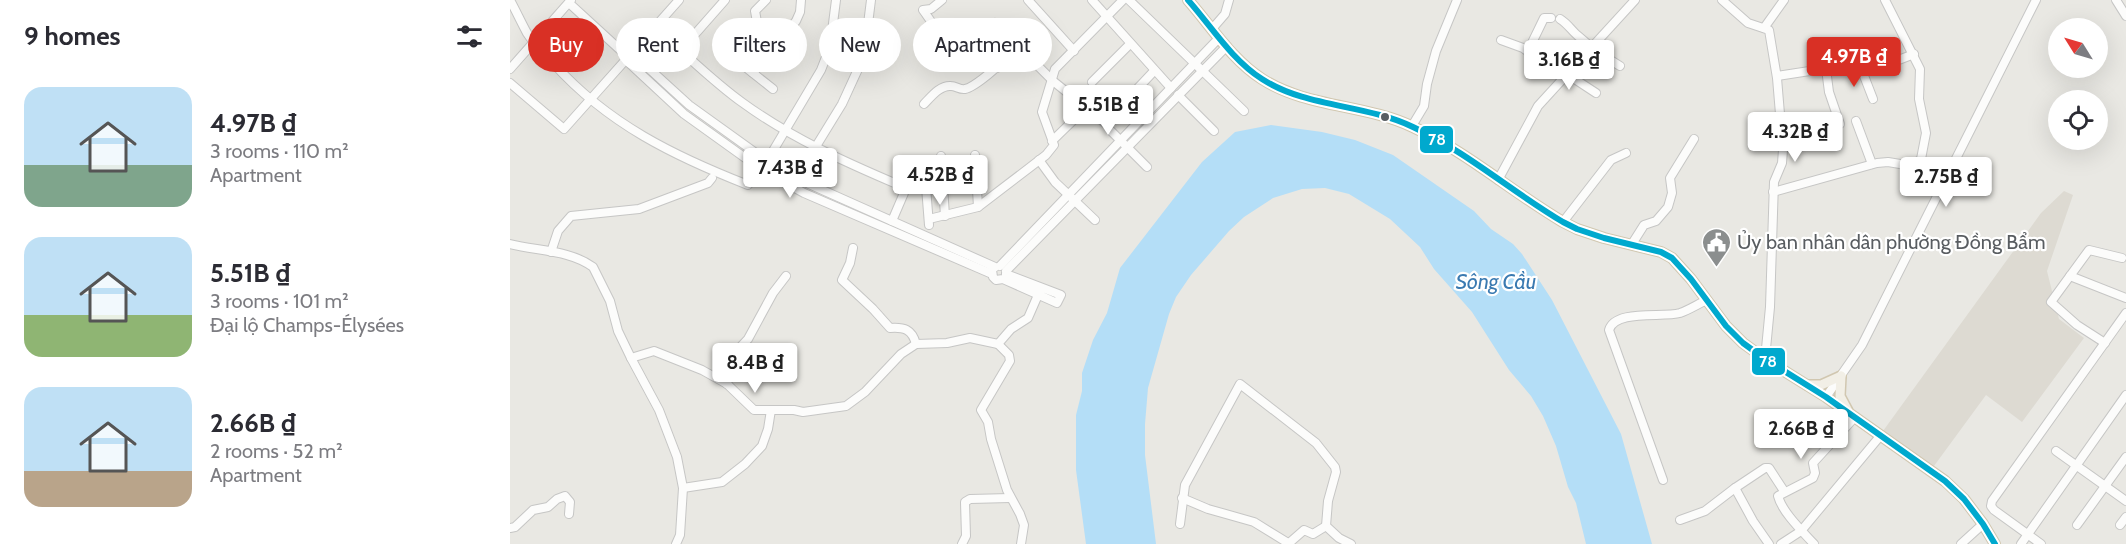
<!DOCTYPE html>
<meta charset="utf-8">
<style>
body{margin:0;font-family:Cabin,sans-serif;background:#f7f7f7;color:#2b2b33;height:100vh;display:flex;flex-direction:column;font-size:22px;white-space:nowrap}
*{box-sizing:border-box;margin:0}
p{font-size:20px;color:#7c7c81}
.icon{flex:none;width:33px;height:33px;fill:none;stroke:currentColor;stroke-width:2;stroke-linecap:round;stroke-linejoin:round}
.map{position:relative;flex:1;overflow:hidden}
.sheet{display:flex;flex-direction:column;background:#fff;width:510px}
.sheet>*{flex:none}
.guide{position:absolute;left:18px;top:18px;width:570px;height:54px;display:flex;gap:12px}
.needle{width:39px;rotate:307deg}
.tools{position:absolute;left:1538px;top:18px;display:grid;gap:12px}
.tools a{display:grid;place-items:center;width:60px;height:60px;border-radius:50%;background:#fff;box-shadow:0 6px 24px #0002;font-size:30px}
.price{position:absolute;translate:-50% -51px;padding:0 14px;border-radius:6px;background:#fff;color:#222;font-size:20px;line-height:39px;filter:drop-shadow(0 2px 3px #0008)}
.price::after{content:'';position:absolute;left:50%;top:36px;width:18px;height:14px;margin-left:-9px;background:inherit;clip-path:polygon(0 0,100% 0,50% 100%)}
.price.current{background:#d93025;color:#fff}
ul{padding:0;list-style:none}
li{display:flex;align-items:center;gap:18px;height:150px;padding:0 24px}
li span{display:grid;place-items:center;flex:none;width:168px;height:120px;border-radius:18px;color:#555}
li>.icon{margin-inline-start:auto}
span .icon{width:72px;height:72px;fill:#fffc;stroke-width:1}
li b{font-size:26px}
h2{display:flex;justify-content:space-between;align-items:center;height:72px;padding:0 24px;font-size:26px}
.pill{padding:0 21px;border-radius:27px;background:#fff;box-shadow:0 6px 24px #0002;font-size:21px;line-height:54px}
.pill.current{background:#d93025;color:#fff}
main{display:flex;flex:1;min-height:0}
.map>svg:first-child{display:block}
.education{fill:#dddad2}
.water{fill:#b4def7}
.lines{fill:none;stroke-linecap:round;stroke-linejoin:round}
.minor-casing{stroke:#c6c6c5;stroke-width:10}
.major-casing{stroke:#d1c7b0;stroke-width:12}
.minor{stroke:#fcfcfb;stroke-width:8}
.major{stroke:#f2efe6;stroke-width:9}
.bus-1-casing{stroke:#fff;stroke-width:10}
.bus-1{stroke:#00a9ce;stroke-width:6}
.bus-dot{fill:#595d61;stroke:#fff;stroke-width:2}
.labels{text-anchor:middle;stroke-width:4.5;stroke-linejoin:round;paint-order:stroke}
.poi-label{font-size:20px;fill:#595d61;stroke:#fff;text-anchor:start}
.water-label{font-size:21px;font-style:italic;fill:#3a7ab1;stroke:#fff}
.line-badge{stroke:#fff;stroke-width:2}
.badge-label{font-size:16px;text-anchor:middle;font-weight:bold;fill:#fff}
</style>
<main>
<section class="sheet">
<h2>9 homes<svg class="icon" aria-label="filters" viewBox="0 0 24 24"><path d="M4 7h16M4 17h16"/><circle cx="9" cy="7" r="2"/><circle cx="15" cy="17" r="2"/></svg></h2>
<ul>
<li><span style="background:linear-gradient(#bfe0f5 65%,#7fa58c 0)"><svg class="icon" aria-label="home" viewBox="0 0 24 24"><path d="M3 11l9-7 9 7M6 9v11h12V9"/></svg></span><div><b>4.97B ₫</b><p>3 rooms · 110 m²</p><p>Apartment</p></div></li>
<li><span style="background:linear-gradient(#bfe0f5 65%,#8fb573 0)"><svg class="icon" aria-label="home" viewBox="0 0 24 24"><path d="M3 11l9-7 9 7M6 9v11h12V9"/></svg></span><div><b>5.51B ₫</b><p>3 rooms · 101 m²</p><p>Đại lộ Champs-Élysées</p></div></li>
<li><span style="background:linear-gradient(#bfe0f5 70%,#b9a48a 0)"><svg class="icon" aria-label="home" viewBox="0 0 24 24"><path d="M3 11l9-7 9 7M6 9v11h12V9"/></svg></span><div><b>2.66B ₫</b><p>2 rooms · 52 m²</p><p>Apartment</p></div></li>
</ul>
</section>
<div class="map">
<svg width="1616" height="544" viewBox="0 0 1616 544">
<rect width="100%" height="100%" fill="#e9e8e3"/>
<polygon class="education" points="1554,191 1563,195 1537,271 1549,319 1574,338 1512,422 1476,395 1424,466 1373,431 1531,213"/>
<polygon class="water" points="761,125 812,132 845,140 883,155 964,211 981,229 1003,244 1012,254 1042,300 1111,434 1142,544 1076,544 1066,503 1058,487 1046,446 1033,416 1021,396 999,370 962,312 924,269 910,247 880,219 839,194 815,188 792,189 763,198 734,217 719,231 681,275 666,297 659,314 638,388 635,424 635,455 646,544 576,544 566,470 566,415 572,391 572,373 583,340 597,313 610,268 692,162 725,132"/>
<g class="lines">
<defs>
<g id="minor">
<path d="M0,0c6,11 11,22 17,33 7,11 18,21 27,31 54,60 120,92 194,121l19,-24 54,-91 9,-23 6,-47"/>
<polyline points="256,0 245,11 247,22 286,53"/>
<polyline points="432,0 421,9 413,10 427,30 445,37 487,68"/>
<polyline points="518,0 564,51"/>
<polyline points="582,0 661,88"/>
<polyline points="619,0 734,111"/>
<polyline points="1212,0 1238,23 1259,30 1267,78 1273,150 1272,163 1264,182 1260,307 1255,359"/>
<polyline points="1606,0 1616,16"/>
<polyline points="59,3 119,58"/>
<path d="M1050,19c8,5 11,11 17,16 13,12 28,22 43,31"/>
<path d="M145,28c30,25 57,53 88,75 48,35 102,59 156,82l5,8 -12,28"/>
<polyline points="1254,28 1274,0"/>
<polyline points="702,29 715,14 719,0"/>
<polyline points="467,38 485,23 543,81 595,123 644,71"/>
<polyline points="991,40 1013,48 1054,78"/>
<polyline points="320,47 354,56"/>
<polyline points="171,50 215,0"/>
<polyline points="214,50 263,89"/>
<polyline points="1018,51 1034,18 1041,18"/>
<polyline points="123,54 179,105 257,161 299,184 485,267"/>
<polyline points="117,61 174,114 252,170 294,193 482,274"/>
<polyline points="1351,68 1363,99"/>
<polyline points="0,69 61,0"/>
<polyline points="1316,69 1319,92 1330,124"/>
<polyline points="243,73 286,21 290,12 291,0"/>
<polyline points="1057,74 1086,93"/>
<polyline points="1267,76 1332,66 1373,66 1404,54"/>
<polyline points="582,82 620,44"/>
<polyline points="0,83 54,129 169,0"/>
<polyline points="668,95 704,131"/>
<path d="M414,104c7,-7 16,-19 27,-18 5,0 9,4 14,3 12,-2 43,-32 53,-41"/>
<polyline points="1346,121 1362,164"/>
<polyline points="902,126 914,106 917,84 926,51 947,0"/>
<polyline points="601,131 637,167"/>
<polyline points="542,141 576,108"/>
<polyline points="305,148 332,104 354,56 361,0"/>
<polyline points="465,155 468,207"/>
<polyline points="431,156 435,216"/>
<polyline points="529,160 545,182 585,220"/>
<polyline points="988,180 1028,106 1125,0"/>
<polyline points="416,187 419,225"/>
<polyline points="1263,192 1367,163 1378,162 1402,166 1411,159 1416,133 1409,99 1410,69 1375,0"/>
<polyline points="419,219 468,207 536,155 544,145 532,112 545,69 613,0"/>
<polyline points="1053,222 1101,160 1116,153"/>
<path d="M0,244c27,7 60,6 83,23l17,34 8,30 13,27 23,-7 48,19 25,14 27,26h40l9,2 43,-6 19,-14 36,-38 15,-10 31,-1 23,-5 28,6 13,-15 17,-11 10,-23"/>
<polyline points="1122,244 1134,225 1146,221 1158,207 1162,193 1160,178 1184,139"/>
<path d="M343,248l-3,15 -8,17 31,29 17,19c14,-1 22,1 26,16"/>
<polyline points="41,252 48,231 61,216 129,209 198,183 202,178"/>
<polyline points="490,266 709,38"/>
<polyline points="482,270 483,277 486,280 493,279 547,303 551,295 496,274"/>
<polyline points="496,271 717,46"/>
<polyline points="1560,276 1616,298"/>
<polyline points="1595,343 1567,325 1541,302 1579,250 1612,258"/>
<polyline points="488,344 499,355 500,361 471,410 478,422 481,439 497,490 510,514 514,525 511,544"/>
<polyline points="121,358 149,410 167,457 173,488 170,535 166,544"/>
<polyline points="217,384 221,357 238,339 263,293 276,276"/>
<polyline points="1316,397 1352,345 1526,0"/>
<polyline points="1546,451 1616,501"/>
<path d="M1153,480l-54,-150c6,-21 53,-12 71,-17 9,-3 18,-9 27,-13"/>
<polyline points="173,488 212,482 235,464 252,446 258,429 261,410"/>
<polyline points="1225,488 1243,521 1259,544"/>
<polyline points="672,498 698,509 744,522 778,543"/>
<polyline points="1170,520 1195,511 1225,488 1255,468 1259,468 1274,491"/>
<polyline points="670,524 675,485 730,384 806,443 825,467 826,472 818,501 816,526 829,538 841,544"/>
<polyline points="1567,525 1616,457"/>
<polyline points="1610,525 1616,517"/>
<polyline points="0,528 5,527 23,510 38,507 47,499 55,496 60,502 59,514"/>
<polyline points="452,544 456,536 455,502 460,499 500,498"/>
<polyline points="778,544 794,530 803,534 816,526"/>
<polyline points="1271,544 1291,531 1371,435"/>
<path d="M1304,544c-11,-12 -32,-32 -36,-48l35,-18 2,-5 -2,-10 42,-46"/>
<polyline points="1451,544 1473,524"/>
<polyline points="1511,544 1616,395"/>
<polyline points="1531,544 1484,510 1481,506 1482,501 1616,313"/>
</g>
<g id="major">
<path d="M678,0c23,26 44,60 74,79 45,29 104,25 151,48 54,25 99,65 150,95l14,7 27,9 57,14 11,6 19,21 35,47 17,17 22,16 61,38 119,84 19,18 19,25 12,20"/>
<polyline points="1331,376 1330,396 1338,411"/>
<polyline points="1297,385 1311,385 1331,376"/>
</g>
</defs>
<use href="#minor" class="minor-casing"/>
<use href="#major" class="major-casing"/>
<use href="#minor" class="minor"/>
<use href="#major" class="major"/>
<defs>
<path id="bus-1" d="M678,0c23,26 44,60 74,79 45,29 104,25 151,48 54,25 99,65 150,95l14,7 27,9 57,14 11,6 19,21 35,47 17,17 22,16 61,38 119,84 19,18 19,25 12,20"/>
</defs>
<use href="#bus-1" class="bus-1-casing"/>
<use href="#bus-1" class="bus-1"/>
</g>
<defs>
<symbol id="civic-pin" viewBox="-11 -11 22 30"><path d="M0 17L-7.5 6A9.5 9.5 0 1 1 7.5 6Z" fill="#8b8e8e" stroke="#fff"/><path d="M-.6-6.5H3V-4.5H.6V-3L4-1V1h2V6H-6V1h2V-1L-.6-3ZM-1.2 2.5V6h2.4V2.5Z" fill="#fff"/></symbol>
</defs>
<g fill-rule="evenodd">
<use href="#civic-pin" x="1190" y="226" width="33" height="45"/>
</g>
<circle class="bus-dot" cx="875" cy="117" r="5"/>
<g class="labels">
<g class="poi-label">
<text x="1227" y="249">Ủy ban nhân dân phường Đồng Bẩm</text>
</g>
<g class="water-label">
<text x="986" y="289">Sông Cầu</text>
</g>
</g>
<g class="line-badge">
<rect x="909" y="125" width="35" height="29" rx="6" fill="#00a9ce"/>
<rect x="1241" y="347" width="35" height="29" rx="6" fill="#00a9ce"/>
</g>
<g class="badge-label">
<text x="927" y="145">78</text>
<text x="1258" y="367">78</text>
</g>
</svg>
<div class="tools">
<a><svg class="needle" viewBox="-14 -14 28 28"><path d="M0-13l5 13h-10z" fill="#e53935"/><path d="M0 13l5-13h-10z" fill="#7c7c81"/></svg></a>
<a><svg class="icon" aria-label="locate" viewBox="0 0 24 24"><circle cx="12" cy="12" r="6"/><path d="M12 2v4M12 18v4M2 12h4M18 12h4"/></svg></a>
</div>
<b class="price current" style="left:1344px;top:88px">4.97B ₫</b>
<b class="price" style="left:1059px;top:91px">3.16B ₫</b>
<b class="price" style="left:598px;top:136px">5.51B ₫</b>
<b class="price" style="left:1285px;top:163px">4.32B ₫</b>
<b class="price" style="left:280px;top:199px">7.43B ₫</b>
<b class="price" style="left:430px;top:206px">4.52B ₫</b>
<b class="price" style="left:1436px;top:208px">2.75B ₫</b>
<b class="price" style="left:245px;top:394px">8.4B ₫</b>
<b class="price" style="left:1291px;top:460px">2.66B ₫</b>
<div class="guide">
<a class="pill current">Buy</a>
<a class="pill">Rent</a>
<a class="pill">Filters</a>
<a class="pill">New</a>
<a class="pill">Apartment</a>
</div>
</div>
</main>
